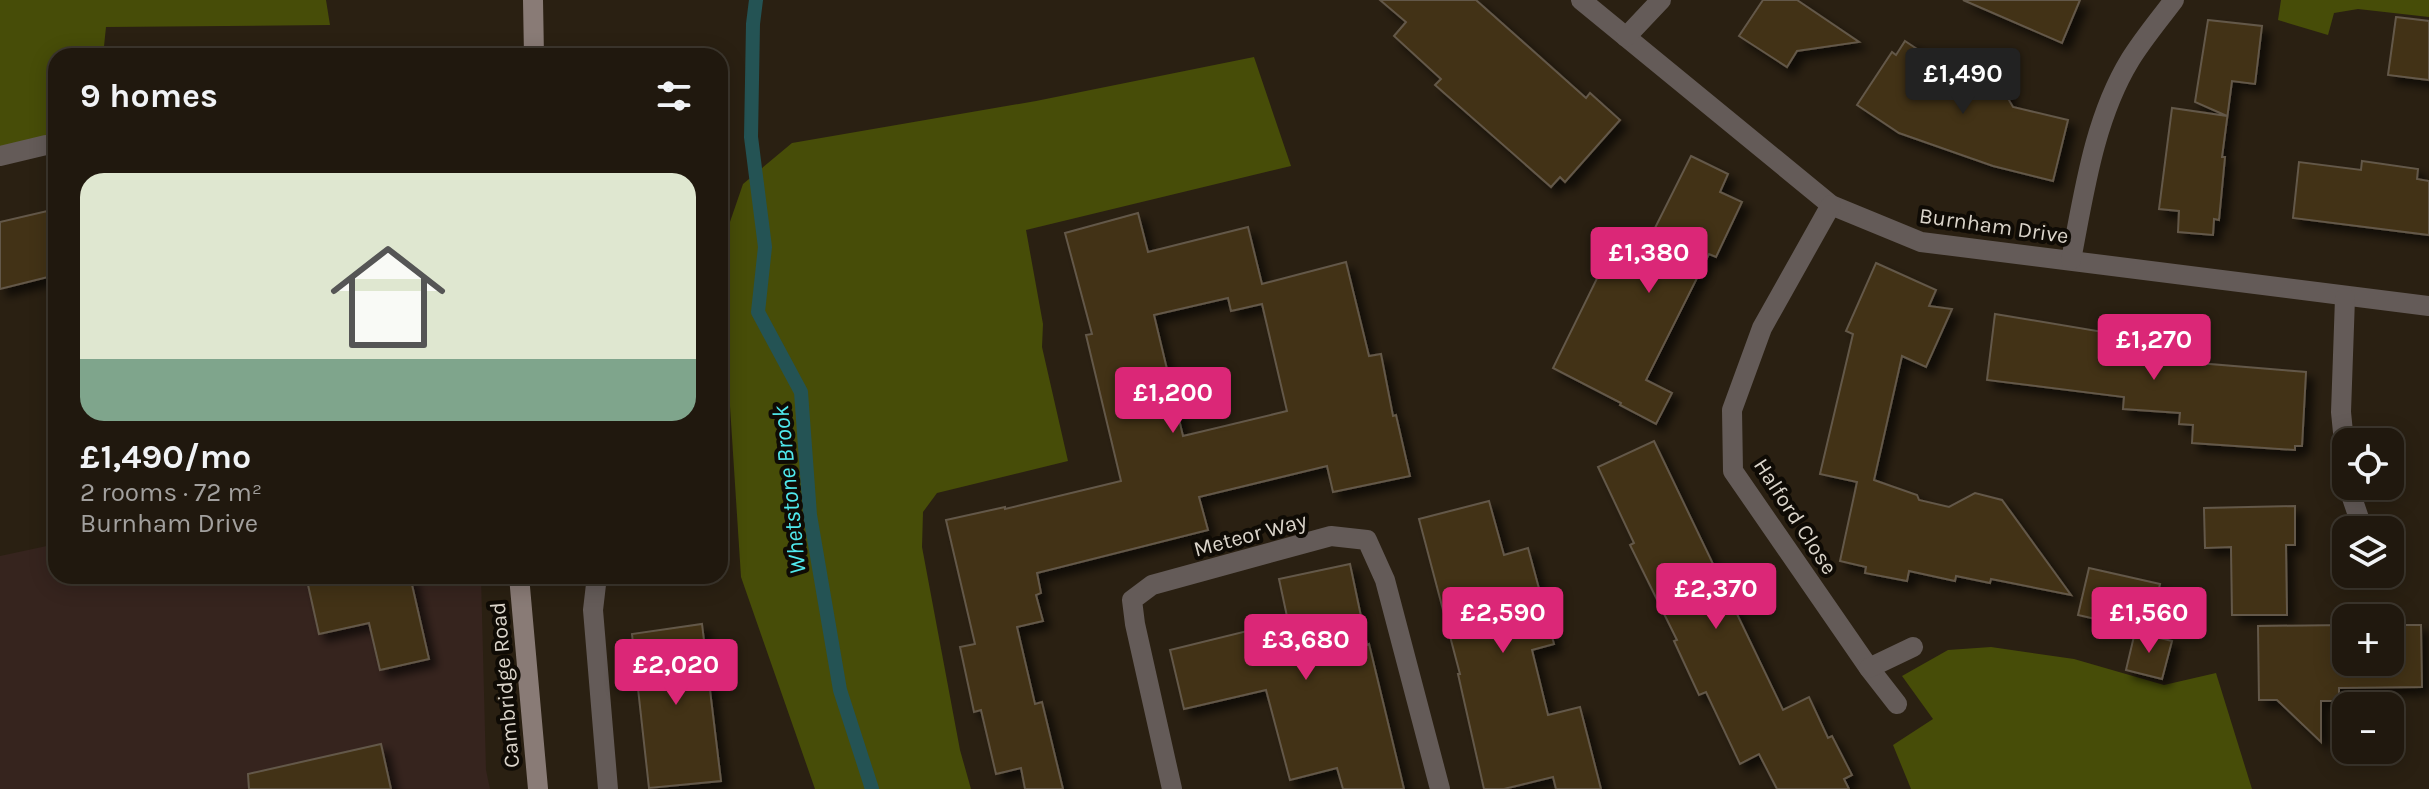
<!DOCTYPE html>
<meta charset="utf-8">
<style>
body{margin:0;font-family:Karla,sans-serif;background:#282117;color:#f1f3f6;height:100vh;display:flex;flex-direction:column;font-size:30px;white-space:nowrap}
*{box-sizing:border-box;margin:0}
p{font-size:26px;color:#a2a09e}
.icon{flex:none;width:44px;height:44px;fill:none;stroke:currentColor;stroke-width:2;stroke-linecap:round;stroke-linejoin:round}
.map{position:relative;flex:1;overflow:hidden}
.sheet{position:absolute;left:48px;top:48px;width:680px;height:536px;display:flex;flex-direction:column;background:#20180e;border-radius:24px;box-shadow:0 4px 20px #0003,0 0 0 2px #3d372e}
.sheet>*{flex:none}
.buttons{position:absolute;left:2332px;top:428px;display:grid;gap:16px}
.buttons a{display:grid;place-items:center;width:72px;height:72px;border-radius:16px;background:#20180e;box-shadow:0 4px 20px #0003,0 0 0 2px #3d372e;font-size:40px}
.price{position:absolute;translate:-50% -68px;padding:0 18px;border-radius:8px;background:#db2777;color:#fff;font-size:26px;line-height:52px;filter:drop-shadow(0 2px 4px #0008)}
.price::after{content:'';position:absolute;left:50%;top:48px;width:24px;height:18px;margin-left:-12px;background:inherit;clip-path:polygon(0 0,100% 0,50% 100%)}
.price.selected{background:#222;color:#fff}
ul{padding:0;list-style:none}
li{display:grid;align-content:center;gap:16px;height:424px;padding:0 32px}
li span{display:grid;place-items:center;height:248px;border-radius:24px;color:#555}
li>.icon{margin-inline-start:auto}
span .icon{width:144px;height:144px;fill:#fffc;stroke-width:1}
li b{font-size:34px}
h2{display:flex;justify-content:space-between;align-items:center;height:96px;padding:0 32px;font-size:34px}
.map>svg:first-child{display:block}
.industrial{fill:#36241e}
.green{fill:#474d08}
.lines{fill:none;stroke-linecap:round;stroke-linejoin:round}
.stream{stroke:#245354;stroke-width:14}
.building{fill:#433113;stroke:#635849;stroke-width:2;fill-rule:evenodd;filter:url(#shadow)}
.street{stroke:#645b58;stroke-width:20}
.secondary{stroke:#897b76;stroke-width:20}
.labels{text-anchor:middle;stroke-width:8;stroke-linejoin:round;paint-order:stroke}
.street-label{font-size:22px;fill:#dad4ca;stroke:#0f0b05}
.water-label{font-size:24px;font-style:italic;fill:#50e9ed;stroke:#0f0b05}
</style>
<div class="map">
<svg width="2429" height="789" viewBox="0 0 2429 789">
<defs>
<filter id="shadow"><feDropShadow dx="7" dy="7" stdDeviation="4" flood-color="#0009"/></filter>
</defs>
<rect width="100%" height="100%" fill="#2a2012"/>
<polygon class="industrial" points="56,544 56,576 481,576 486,770 490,789 0,789 0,556"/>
<g class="green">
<polygon points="0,0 326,0 330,25 106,27 103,56 56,56 56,136 46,145 0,156"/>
<polygon points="2281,0 2429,0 2429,17 2358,9 2334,13 2328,35 2278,20"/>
<polygon points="1254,57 1291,166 1026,230 1043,324 1042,347 1068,461 937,493 923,512 922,547 960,750 971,789 815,789 741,577 720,251 743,184 792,143 1036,101"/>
<polygon points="1991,647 2074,659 2164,685 2216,673 2252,789 1911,789 1893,745 1933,719 1902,676 1948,650"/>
</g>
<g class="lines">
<polyline class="stream" points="756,0 753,24 751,137 765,247 758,312 801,392 810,515 840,690 872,789"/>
</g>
<g class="building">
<polygon points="1380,0 1476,0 1586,98 1590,93 1620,120 1565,182 1560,177 1551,187 1435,85 1441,79 1394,36 1406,22"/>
<polygon points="1763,0 1797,0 1859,42 1797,51 1787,67 1739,36"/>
<polygon points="1963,0 2080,0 2062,43"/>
<polygon points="2396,17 2429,21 2429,80 2388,75"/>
<polygon points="2208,20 2262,26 2255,84 2232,81 2222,157 2225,157 2219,220 2214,219 2213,235 2178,232 2179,211 2159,209 2172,108 2227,116 2195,102"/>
<polygon points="1905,41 1976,88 1996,78 2013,107 2068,120 2053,181 1993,166 1899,133 1857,105 1892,52 1896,55"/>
<polygon points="1691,156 1728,174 1720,192 1742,202 1716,257 1709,254 1646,380 1672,393 1656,424 1620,405 1621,403 1553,368 1608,256 1631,267 1639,251 1643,252"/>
<polygon points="2362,161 2418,169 2417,179 2429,181 2429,235 2293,218 2299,162 2361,170"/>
<polygon points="56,209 56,275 0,289 0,222"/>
<path d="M1138,213l10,39 100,-25 14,57 84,-22 23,94 12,-2 12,62 3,-1 14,61 -77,16 -6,-26 -128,31 9,33 -171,43 4,20 -5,2 7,26 -26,6 18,77 7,-2 21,87h-38l-4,-21 -25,6 -15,-64 -7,2 -14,-65 15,-3 -29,-124 59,-13v2l116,-28 -35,-146 6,-1 -27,-101zM1228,298l3,13 31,-7 25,107 -104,25 -29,-121z"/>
<polygon points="1876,263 1936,290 1929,306 1952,309 1926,367 1902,356 1874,480 1917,495 1919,500 1949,507 1975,493 2002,500 2071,595 1991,579 1990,583 1956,576 1955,581 1909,571 1907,581 1865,573 1866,567 1840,561 1857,482 1820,474 1853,334 1846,331"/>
<polygon points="1995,314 2121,335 2120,342 2160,344 2159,356 2174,357 2174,361 2306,372 2302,446 2295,446 2295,450 2192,443 2193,425 2179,424 2180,413 2123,409 2124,397 1987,380"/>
<polygon points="1654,441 1783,710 1809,697 1828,738 1832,736 1852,775 1844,779 1849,789 1777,789 1759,754 1740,764 1706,692 1699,695 1674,641 1677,640 1630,545 1634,543 1598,467"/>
<polygon points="1489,501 1504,555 1528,548 1554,644 1532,650 1548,715 1580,707 1601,789 1556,789 1553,777 1504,789 1484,789 1458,674 1460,674 1419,519"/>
<polygon points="2295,506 2295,545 2286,545 2287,615 2232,615 2231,547 2205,548 2204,508"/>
<polygon points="1350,564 1367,645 1369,644 1404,789 1343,789 1337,768 1290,780 1266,690 1184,709 1170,650 1288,621 1279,579"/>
<polygon points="2089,568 2160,584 2149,631 2078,615"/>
<polygon points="306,576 410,576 429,659 380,670 369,623 319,634"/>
<polygon points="702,624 721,781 649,788 632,634"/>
<polygon points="2346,625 2346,662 2390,662 2390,625 2421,625 2422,687 2339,688 2339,701 2321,701 2321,742 2277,700 2259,700 2258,626"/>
<polygon points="2135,632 2172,641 2162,679 2126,670"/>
<polygon points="381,744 391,789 249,789 248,774"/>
</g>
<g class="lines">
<g class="street">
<polyline points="1581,0 1831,205 1921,242 2429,306"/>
<polyline points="1626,37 1661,0"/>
<polyline points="0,156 46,145 56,147"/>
<polyline points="1831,205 1762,328 1732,410 1733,471 1869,668 1897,704"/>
<path d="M2071,260c13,-67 23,-141 59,-200 13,-21 29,-40 44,-60"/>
<polyline points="2345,298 2341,412 2346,463"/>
<polyline points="2348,486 2363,530"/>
<polyline points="597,576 593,610 608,789"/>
<polyline points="1869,668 1913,647"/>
<polyline points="1172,789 1135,624 1132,600 1152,585 1331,536 1367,540 1385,580 1440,789"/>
</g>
<g class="secondary">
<polyline points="533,0 534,56"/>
<polyline points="519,576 538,789"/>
</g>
</g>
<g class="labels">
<g class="street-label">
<text transform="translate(1994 225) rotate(8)" y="8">Burnham Drive</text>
<text transform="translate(1796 516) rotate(57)" y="8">Halford Close</text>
<text transform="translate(1250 534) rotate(-15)" y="8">Meteor Way</text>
<text transform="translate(504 685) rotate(-95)" y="8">Cambridge Road</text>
</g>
<g class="water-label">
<text transform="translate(789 490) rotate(-96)" y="8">Whetstone Brook</text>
</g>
</g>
</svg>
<div class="buttons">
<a><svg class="icon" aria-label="locate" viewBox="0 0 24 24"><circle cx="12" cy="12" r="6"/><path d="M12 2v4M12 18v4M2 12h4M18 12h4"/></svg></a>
<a><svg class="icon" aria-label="layers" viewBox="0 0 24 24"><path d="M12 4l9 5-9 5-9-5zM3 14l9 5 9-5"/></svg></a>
<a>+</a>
<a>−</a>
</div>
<b class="price selected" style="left:1963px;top:116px">£1,490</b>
<b class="price" style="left:1649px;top:295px">£1,380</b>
<b class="price" style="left:2154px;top:382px">£1,270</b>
<b class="price" style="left:1173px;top:435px">£1,200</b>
<b class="price" style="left:1716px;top:631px">£2,370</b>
<b class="price" style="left:1503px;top:655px">£2,590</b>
<b class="price" style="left:2149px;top:655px">£1,560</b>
<b class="price" style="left:1306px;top:682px">£3,680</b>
<b class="price" style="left:676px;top:707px">£2,020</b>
<section class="sheet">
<h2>9 homes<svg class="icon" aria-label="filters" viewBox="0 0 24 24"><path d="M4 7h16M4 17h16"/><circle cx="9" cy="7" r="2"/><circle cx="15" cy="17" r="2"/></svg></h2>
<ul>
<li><span style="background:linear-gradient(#dfe7d0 75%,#7fa58c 0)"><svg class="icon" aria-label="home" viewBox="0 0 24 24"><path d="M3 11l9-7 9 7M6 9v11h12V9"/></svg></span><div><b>£1,490/mo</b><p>2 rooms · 72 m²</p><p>Burnham Drive</p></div></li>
</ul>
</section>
</div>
